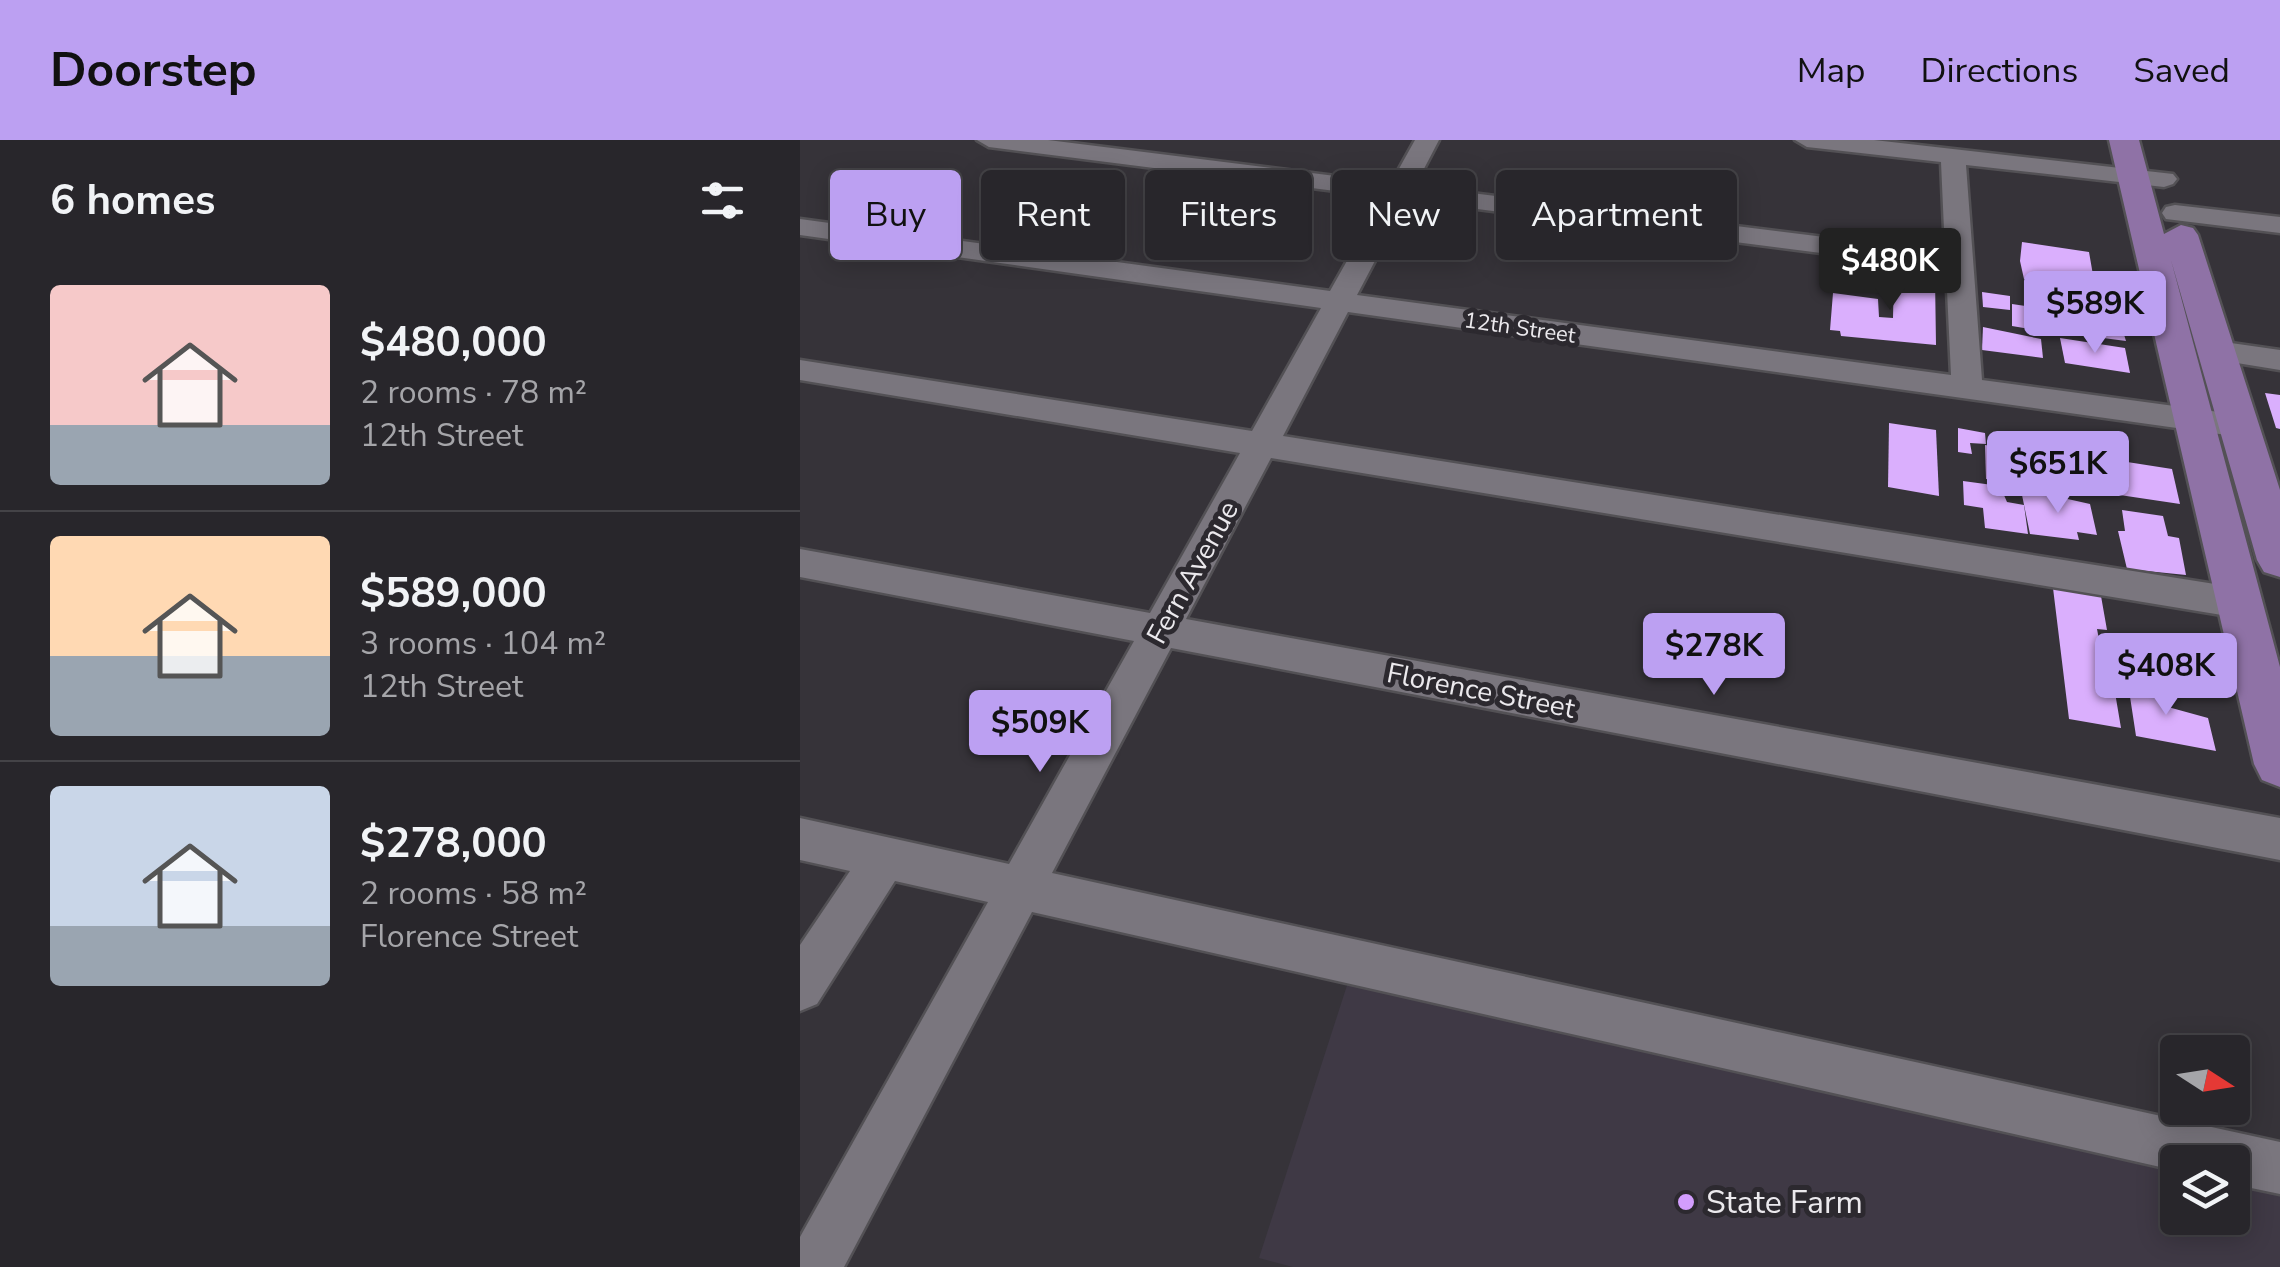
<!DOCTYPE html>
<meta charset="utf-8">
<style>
body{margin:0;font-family:"Nunito Sans",sans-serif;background:#343237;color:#f1f3f6;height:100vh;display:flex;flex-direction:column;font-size:38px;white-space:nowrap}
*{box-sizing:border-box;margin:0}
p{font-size:32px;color:#a5a5a9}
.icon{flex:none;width:55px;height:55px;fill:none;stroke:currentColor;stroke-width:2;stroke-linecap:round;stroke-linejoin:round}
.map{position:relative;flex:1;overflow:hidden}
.details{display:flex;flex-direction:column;background:#28262b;width:800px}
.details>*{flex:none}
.top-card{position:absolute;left:30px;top:30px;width:950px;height:90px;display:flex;gap:20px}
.needle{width:65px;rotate:102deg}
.tools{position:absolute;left:1360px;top:895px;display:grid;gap:20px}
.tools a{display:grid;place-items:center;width:90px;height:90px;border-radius:10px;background:#28262b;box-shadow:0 5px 25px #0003,0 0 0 2px #444347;font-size:50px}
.price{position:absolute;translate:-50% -85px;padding:0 22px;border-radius:10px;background:#bca0f2;color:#111;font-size:32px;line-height:65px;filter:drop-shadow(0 2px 5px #0008)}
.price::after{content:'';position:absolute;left:50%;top:60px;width:30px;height:22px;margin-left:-15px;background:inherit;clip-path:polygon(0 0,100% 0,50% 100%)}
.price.current{background:#222;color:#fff}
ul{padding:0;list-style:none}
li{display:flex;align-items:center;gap:30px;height:250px;padding:0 50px}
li+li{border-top:2px solid #444347}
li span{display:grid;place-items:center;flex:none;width:280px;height:200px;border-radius:10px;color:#555}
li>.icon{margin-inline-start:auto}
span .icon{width:120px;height:120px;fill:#fffc;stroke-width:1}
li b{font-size:42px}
h2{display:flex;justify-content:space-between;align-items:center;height:120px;padding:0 50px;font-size:42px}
.chip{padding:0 35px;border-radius:10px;background:#28262b;box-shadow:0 5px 25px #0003,0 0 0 2px #444347;font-size:35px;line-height:90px}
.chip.current{background:#bca0f2;color:#111}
header{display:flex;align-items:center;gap:60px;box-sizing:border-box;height:140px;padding:0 50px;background:#bca0f2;color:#111}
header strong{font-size:48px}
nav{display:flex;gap:55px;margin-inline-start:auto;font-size:35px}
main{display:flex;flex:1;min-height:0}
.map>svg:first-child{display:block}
.built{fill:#3f3945}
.building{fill:#daaffd}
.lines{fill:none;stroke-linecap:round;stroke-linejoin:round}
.minor-casing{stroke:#535155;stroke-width:5}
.major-casing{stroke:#535155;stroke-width:5}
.minor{fill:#7a767e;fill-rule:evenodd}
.major{fill:#8f72a6;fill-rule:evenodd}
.poi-dot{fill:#d29dfd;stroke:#2c292f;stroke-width:4}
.labels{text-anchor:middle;stroke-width:10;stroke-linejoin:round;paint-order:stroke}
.far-street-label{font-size:22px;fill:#ebe9ed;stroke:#2c292f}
.street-label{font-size:28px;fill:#ebe9ed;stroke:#2c292f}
.near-poi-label{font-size:32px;fill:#ebe9ed;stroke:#2c292f;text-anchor:start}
</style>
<header>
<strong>Doorstep</strong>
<nav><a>Map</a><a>Directions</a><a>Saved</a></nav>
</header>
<main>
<section class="details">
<h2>6 homes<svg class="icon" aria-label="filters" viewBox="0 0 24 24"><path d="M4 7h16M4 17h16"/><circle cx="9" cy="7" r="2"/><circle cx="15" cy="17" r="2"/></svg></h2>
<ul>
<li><span style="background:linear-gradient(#f6c9c9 70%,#9aa5b1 0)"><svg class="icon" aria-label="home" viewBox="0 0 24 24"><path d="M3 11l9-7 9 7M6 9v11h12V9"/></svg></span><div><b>$480,000</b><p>2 rooms · 78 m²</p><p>12th Street</p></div></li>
<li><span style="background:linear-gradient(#ffd9b3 60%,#9aa5b1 0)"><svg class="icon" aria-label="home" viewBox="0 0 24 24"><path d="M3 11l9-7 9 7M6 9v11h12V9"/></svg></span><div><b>$589,000</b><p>3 rooms · 104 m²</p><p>12th Street</p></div></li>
<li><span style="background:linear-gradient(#c9d6e8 70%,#9aa5b1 0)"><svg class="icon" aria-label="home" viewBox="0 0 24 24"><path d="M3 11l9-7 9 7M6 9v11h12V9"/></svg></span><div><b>$278,000</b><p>2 rooms · 58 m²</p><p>Florence Street</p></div></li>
</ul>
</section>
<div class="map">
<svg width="1480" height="1127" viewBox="0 0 1480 1127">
<rect width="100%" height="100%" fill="#363339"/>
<polygon class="built" points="551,833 1377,1031 1378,1078 1432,1078 1433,1044 1480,1054 1480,1127 493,1127 459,1118"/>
<g class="building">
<polygon points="1222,102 1289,112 1297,158 1249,153 1246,142 1224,139 1220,121"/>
<polygon points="1094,132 1135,138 1136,205 1041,196 1040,191 1030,190 1033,153 1078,159 1079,177 1093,178"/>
<polygon points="1182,152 1210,156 1210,170 1183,167"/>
<polygon points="1282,163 1318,167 1327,188 1322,188 1326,201 1288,196 1287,186 1281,185 1279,178 1284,179"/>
<polygon points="1212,164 1252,170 1254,193 1212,186"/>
<polygon points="1183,187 1241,199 1243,218 1182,210"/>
<polygon points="1260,198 1325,208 1330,233 1265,223"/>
<polygon points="1465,253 1480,255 1480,289 1476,288"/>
<polygon points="1089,283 1136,290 1139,356 1088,347"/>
<polygon points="1158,288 1185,293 1186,304 1170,303 1172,314 1158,312"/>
<polygon points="1235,301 1294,310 1299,354 1246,345 1247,340 1236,338"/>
<polygon points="1185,305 1220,310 1224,344 1186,339"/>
<polygon points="1308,319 1372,329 1380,364 1313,354"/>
<polygon points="1163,341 1200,346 1207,362 1224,365 1228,394 1185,388 1183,368 1164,365"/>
<polygon points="1232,351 1290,364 1297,395 1277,392 1279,400 1230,394 1222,355 1232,355"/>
<polygon points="1322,370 1363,376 1368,396 1379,398 1386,435 1327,429 1318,391 1325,391"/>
<polygon points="1253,448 1301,456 1307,490 1297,489 1301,510 1308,511 1321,588 1269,579"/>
<polygon points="1364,519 1392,525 1397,552 1369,548"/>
<polygon points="1327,537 1364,544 1368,567 1408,578 1416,611 1336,596"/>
</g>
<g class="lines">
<defs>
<g id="minor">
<path d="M177,0h71l343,43 24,-43h24l-24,46 530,66 -4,-90 -134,-15 -12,-7h79l299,34 4,5 -4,5 -9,3 -198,-22 16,215 259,35 11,3 5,8 -5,8 -11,3 -893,-125 -65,124 957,152 13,5 6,10 -6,10 -13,5 -969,-160 -85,161 1094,199v42l-1109,-212 -119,225 1228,269v52l-48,-10v-22h-54v9l-1146,-259 -188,355h-44v-30l188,-335 -93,-21 -78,123 -17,7v-66l50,-74 -50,-11v-42l209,46 125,-223 -334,-64v-28l350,64 90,-160 -440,-73v-20l452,71 69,-123 -521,-73v-16l530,72 53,-94 -394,-50zM607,60l539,69 5,106 -594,-80z"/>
<polygon points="1375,65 1480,77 1480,93 1366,79 1362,73 1366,67"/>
<polygon points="1417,201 1480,210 1480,230 1406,218 1402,211 1406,204"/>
</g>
<polygon id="major" points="1309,0 1339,0 1364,94 1381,85 1393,88 1398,95 1480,350 1480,437 1464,432 1457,420 1371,120 1480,527 1480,647 1462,640 1454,624"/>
</defs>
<use href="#minor" class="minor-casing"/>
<use href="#major" class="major-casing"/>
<use href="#minor" class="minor"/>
<use href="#major" class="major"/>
</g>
<circle class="poi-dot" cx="886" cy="1062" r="10"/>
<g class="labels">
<g class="far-street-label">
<text transform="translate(720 187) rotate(8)" y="8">12th Street</text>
</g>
<g class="street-label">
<text transform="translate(392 432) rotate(-61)" y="10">Fern Avenue</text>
<text transform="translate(681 550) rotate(11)" y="10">Florence Street</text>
</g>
<g class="near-poi-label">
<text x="906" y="1073">State Farm</text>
</g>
</g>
</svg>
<div class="tools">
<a><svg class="needle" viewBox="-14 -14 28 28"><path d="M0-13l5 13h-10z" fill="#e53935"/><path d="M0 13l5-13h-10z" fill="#a5a5a9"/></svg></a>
<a><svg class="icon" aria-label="layers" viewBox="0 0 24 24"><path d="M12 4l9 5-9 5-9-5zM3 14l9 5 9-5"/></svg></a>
</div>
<b class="price current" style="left:1090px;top:173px">$480K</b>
<b class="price" style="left:1295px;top:216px">$589K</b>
<b class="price" style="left:1258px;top:376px">$651K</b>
<b class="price" style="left:914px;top:558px">$278K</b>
<b class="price" style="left:1366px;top:578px">$408K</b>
<b class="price" style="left:240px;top:635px">$509K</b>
<div class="top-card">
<a class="chip current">Buy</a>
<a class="chip">Rent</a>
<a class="chip">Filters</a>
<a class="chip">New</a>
<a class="chip">Apartment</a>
</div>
</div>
</main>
